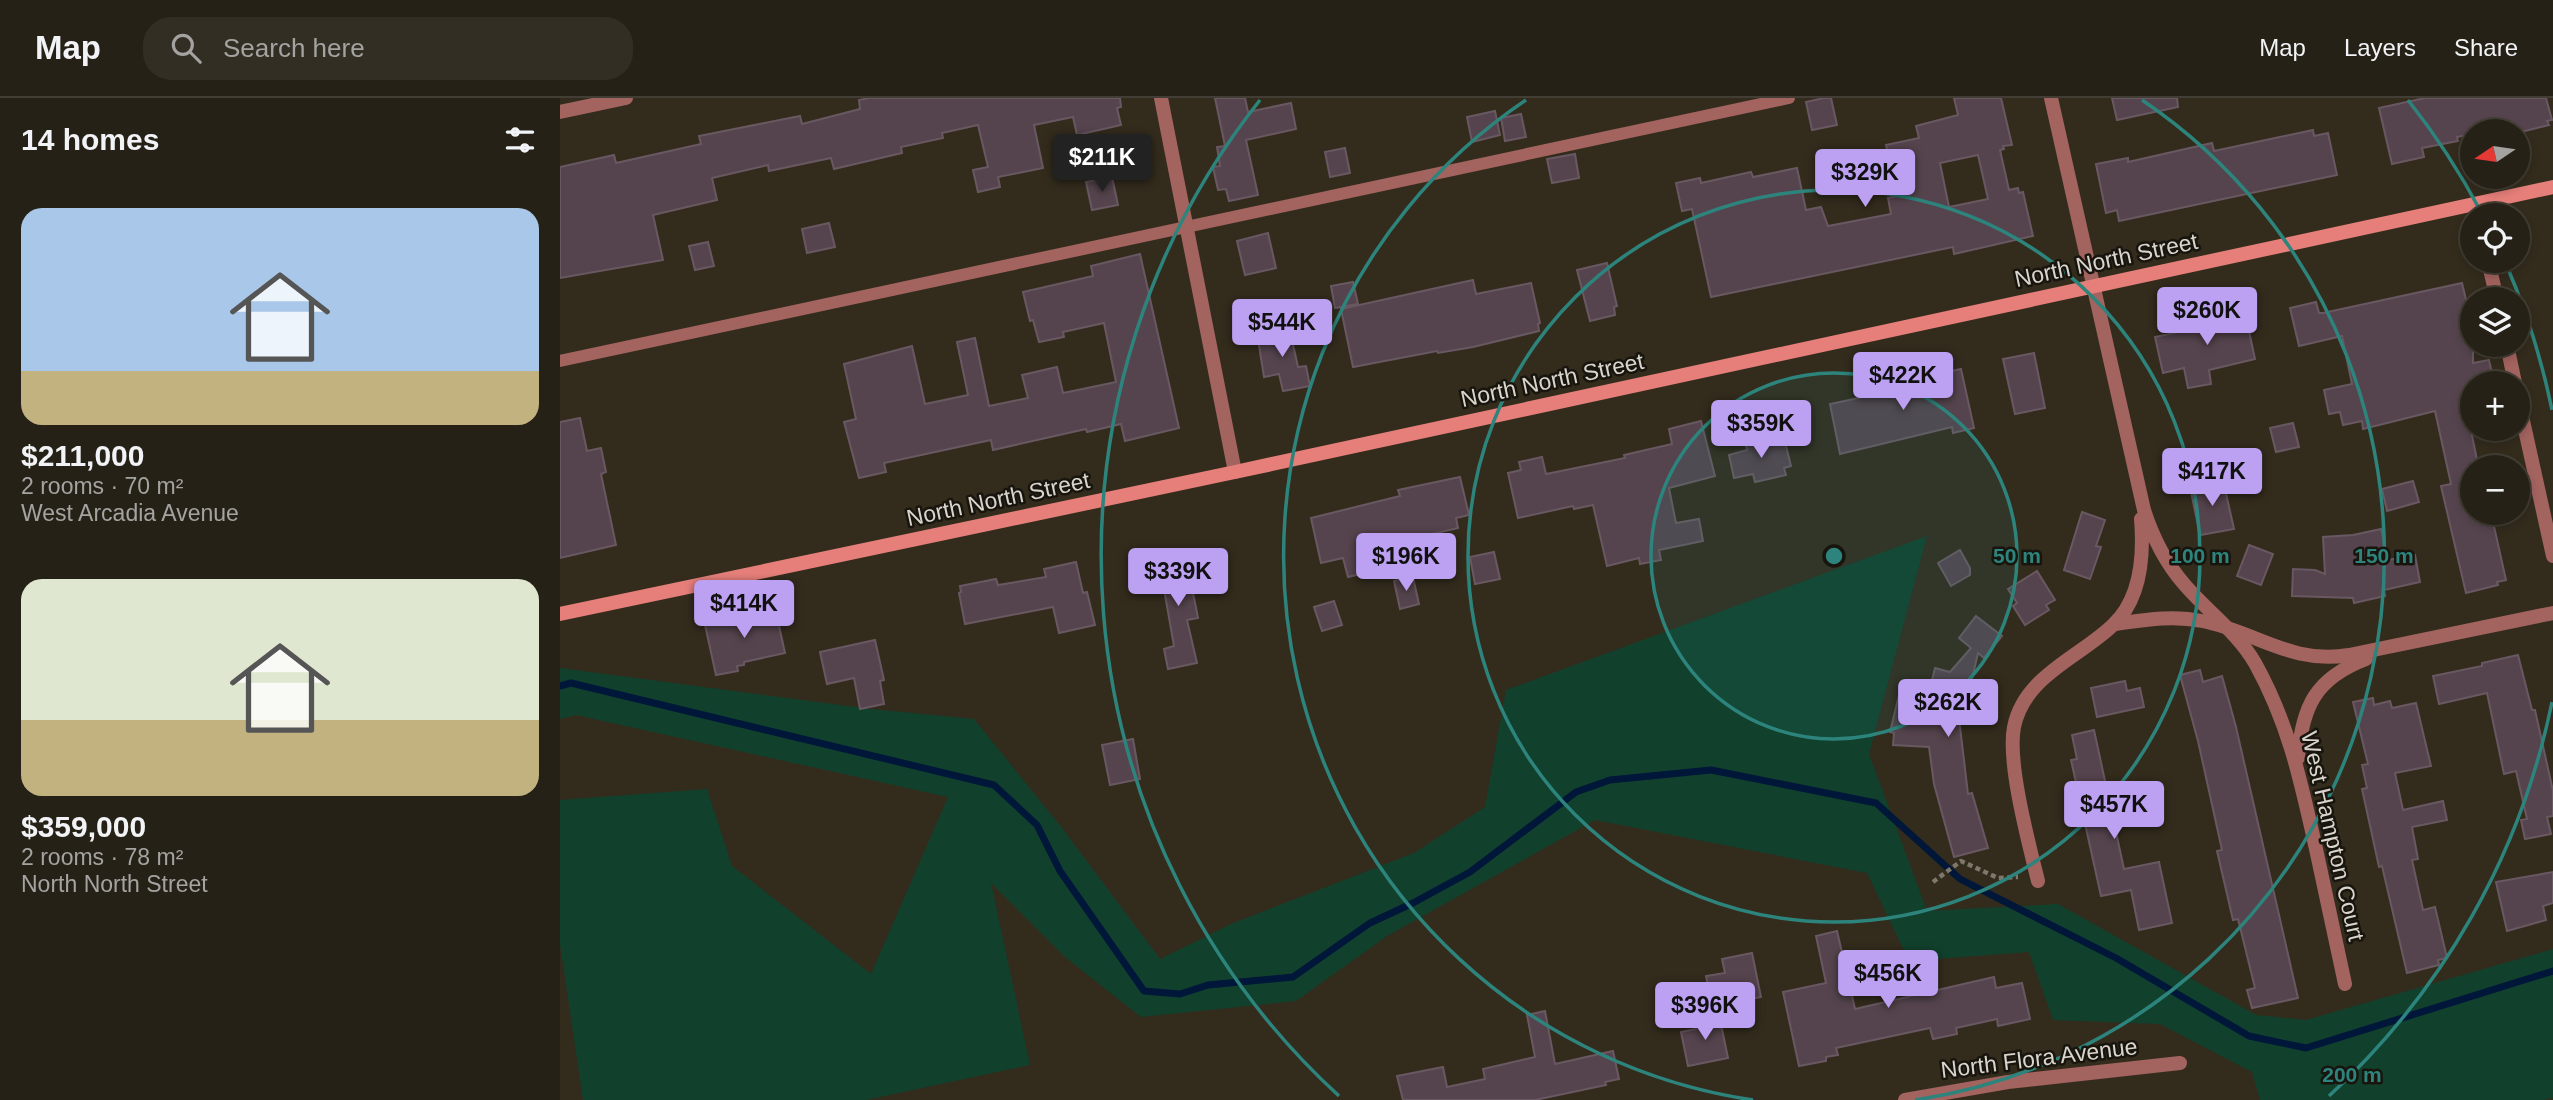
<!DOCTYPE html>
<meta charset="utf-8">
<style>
body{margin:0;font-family:Helvetica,sans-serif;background:#322e23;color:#f1f3f6;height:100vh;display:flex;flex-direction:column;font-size:26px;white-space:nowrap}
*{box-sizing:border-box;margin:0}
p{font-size:23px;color:#a4a3a1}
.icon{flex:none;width:38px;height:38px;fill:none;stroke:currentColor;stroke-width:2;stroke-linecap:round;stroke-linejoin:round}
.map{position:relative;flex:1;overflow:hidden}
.details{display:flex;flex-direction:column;background:#262116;width:560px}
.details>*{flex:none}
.needle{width:46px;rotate:257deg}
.fabs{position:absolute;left:1900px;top:21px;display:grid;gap:14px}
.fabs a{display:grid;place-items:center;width:70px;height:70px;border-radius:50%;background:#262116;box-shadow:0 4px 10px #0003,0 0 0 2px #423e35;font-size:35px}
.price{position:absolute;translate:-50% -60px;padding:0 16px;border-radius:7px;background:#bca0f2;color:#111;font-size:23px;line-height:46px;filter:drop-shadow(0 2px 4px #0008)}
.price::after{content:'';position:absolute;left:50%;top:42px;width:21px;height:16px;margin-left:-10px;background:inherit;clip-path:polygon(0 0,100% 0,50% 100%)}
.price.selected{background:#222;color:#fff}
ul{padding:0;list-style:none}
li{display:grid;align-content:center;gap:14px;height:371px;padding:0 21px}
li span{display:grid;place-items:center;height:217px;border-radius:21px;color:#555}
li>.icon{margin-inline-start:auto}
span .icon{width:126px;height:126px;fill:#fffc;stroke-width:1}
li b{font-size:30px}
h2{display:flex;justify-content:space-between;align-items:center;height:84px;padding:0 21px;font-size:30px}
header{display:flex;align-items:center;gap:42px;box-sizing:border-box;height:98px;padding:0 35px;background:#262116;border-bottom:2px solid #423e35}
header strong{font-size:33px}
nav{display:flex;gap:38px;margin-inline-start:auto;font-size:24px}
.search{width:490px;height:63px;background:#322e23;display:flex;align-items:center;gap:18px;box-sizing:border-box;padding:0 24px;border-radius:28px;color:#a4a3a1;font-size:26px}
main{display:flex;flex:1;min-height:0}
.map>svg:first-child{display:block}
.green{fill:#11412d}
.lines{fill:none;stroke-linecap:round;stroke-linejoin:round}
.stream{stroke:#00173a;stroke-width:7}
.building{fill:#55444d;stroke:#695861;stroke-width:2;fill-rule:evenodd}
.path{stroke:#7e786c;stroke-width:4.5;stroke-dasharray:5 3.5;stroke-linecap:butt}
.lane{stroke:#a3635f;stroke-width:12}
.street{stroke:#a3635f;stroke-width:14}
.secondary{stroke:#e67f7a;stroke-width:14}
.ring{fill:none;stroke:#2d847c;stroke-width:3.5}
.labels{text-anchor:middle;stroke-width:5;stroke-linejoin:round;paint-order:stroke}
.street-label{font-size:23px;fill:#dad5cc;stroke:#18150e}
.centre{fill:#2d847c;stroke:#18150e;stroke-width:3.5}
.ring-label{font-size:21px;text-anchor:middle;font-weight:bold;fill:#2d847c;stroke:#18150e;stroke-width:5;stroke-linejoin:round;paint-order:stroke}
</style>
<header>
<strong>Map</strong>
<div class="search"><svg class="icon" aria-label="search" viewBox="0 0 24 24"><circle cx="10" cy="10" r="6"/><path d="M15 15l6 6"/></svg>Search here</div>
<nav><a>Map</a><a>Layers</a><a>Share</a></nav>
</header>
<main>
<section class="details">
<h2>14 homes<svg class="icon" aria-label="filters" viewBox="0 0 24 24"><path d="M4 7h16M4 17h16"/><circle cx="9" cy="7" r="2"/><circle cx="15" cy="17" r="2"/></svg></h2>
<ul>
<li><span style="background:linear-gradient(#a9c7e8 75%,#c2b280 0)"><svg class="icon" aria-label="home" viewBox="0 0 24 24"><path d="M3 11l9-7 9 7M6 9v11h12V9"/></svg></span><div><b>$211,000</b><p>2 rooms · 70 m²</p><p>West Arcadia Avenue</p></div></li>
<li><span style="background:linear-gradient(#dfe7d0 65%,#c2b280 0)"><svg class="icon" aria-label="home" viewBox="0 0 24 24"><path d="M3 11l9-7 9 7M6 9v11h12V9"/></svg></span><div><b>$359,000</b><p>2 rooms · 78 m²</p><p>North North Street</p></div></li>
</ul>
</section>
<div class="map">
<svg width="1993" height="1002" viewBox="0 0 1993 1002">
<rect width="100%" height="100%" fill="#332c1d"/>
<polygon class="green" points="1367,438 1309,656 1367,813 1498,806 1696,917 1746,922 1993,851 1993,1000 1983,1002 1700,1002 1692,974 1600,926 1493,922 1469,854 1349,863 1307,775 1035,722 827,838 736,903 581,919 505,859 431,785 470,967 306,1002 23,1002 0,846 0,702 147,691 172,768 311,876 388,699 16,617 0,621 0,570 311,611 414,621 502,730 600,861 671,826 854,755 925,709 946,592"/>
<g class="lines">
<polyline class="stream" points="0,588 11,585 434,687 477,727 500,773 584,893 620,896 648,887 733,879 810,825 853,805 910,774 1016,694 1050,682 1151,672 1316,705 1400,781 1556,860 1689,938 1746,950 1993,873"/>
</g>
<g class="building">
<polygon points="309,0 560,0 561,9 557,10 561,27 517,37 513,19 474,27 483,70 438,79 440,89 418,94 413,72 428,69 418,27 382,35 383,40 341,49 342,55 274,71 271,60 209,73 208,67 152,80 157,102 93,117 103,162 0,180 0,69 54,57 56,65 141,46 139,38 240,18 242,26 300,11 299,2"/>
<polygon points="655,0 685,0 688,14 731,5 736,31 686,42 698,97 669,103 666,91 658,92 653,69 660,68 657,49 665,48"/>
<polygon points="1264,0 1271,0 1277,27 1252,32 1246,4"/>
<path d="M1394,0h47l11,47 -9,1 1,3 -4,1 9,40 9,-2 1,5 4,-1 10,44 -79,18 -1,-7 -242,50 -19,-88 -10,2 -6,-28 24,-5 1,5 50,-11 2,5 44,-9 9,42 15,-3 7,19 63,-12 -3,-16 9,-2 -11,-51 33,-7 -3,-12 42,-11zM1418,57l10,44 -39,8 -9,-44z"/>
<polygon points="1552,0 1617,0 1618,9 1557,22"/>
<polygon points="1865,0 1986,0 1992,22 1987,23 1989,27 1965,33 1913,33 1913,36 1897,39 1898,43 1862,50 1864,59 1832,66 1819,10"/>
<polygon points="935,13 940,37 912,44 907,19"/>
<polygon points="961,16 966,39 945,43 941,20"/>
<polygon points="1753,32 1754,38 1768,35 1777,77 1559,123 1557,112 1546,115 1536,66 1568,60 1568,64 1652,45 1654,53"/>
<polygon points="785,50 790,75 770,79 765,54"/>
<polygon points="1015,56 1019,80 992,85 987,61"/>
<polygon points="552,79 558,107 532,112 526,84"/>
<polygon points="269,125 275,149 247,155 242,131"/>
<polygon points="708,135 716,170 685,177 677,143"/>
<polygon points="148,144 154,168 135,172 129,148"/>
<polygon points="580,156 619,330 565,343 561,326 527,334 526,331 433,352 431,342 324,365 326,374 299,380 284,324 296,321 284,266 352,248 365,306 408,297 397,244 415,240 429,308 468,300 462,277 497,269 503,295 556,284 544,225 503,234 504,239 479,244 473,222 470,223 463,194 533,178 531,168"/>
<polygon points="1047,165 1057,208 1054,209 1055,217 1030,223 1017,172"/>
<polygon points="913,182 916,196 971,185 980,225 978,226 979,233 913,249 878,255 877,253 793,269 781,211"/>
<polygon points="793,184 798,206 775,210 771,188"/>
<polygon points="1902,185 1913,231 1913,265 1929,262 1934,285 1913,285 1913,296 1904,298 1917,362 1913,363 1913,415 1931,415 1946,482 1937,484 1938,487 1906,495 1881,388 1891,386 1875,313 1803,331 1802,323 1783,327 1780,314 1769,316 1764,292 1792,286 1782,238 1739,248 1730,210 1756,204 1759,215 1763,215"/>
<polygon points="1684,210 1695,261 1649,272 1651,286 1628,290 1624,270 1603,275 1595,239 1652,227 1649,218"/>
<polygon points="729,228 738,269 746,268 750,288 723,293 719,276 704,279 697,235"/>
<polygon points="1474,255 1485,310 1455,316 1443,261"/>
<polygon points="1401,271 1414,330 1393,335 1392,329 1280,356 1270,306 1318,296 1318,293 1368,281 1368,278"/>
<polygon points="20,320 27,353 41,350 46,374 41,376 56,447 0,460 0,324"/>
<polygon points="1141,323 1155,378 1109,390 1116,425 1139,421 1143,443 1099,452 1101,462 1080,466 1079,460 1047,468 1033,407 1014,411 1013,408 958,420 948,375 961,372 959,364 982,359 986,376 1065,360 1064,357 1112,346 1109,331"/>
<polygon points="1733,325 1739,349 1716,354 1710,330"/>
<polygon points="1207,337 1210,347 1225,344 1231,368 1224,370 1226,377 1195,384 1193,376 1174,380 1169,357 1187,352 1185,342"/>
<polygon points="900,379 909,417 896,420 898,430 839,444 843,466 788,479 783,460 761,465 751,420 840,398 838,392"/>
<polygon points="1663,382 1674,431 1640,437 1630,389"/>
<polygon points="1853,383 1859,404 1827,413 1822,391"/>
<polygon points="1522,414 1545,422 1536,448 1541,449 1530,481 1504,472"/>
<polygon points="1821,431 1828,462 1855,457 1860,484 1824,492 1825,498 1794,505 1793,500 1732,498 1733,471 1755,472 1765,476 1763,439 1793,437"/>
<polygon points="1689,447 1713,456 1701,487 1677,478"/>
<polygon points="1400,452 1410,470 1410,477 1391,488 1378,465"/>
<polygon points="617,454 621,471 628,469 638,520 627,522 637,565 608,571 604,551 614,548 604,491 600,492 593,459"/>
<polygon points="934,454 940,481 915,486 910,459"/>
<polygon points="516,464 523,495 527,494 535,527 499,535 493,509 405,526 399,495 401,494 400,488 436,481 438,487 486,479 484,471"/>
<polygon points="1477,473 1495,502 1486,507 1489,512 1465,527 1453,508 1457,505 1448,491"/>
<polygon points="853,479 859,506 840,511 834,483"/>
<polygon points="774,503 782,527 762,533 754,509"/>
<polygon points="209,508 210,515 216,514 225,555 184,564 184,567 177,568 178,573 156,577 145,527 190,517 189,512"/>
<polygon points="1416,518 1442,538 1424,560 1418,555 1408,598 1396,595 1408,696 1412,695 1428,750 1394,759 1374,686 1369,649 1333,647 1334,635 1330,634 1339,597 1367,603 1375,570 1390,574 1411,550 1399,540"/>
<polygon points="315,542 324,582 320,583 324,606 300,611 294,580 267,586 260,554"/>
<polygon points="1958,557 1972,612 1975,612 1993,693 1993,718 1987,719 1991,736 1965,741 1961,722 1967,721 1956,673 1944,676 1927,595 1879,606 1873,578 1922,568 1922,565"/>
<polygon points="1640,572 1643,584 1662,578 1676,629 1738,900 1692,910 1687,892 1695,890 1678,821 1673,822 1657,753 1662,752 1638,643 1620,577"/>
<polygon points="1565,583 1567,593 1580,590 1584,609 1537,619 1531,590"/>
<polygon points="1813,600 1814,607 1830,603 1832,610 1856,605 1871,668 1835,675 1843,712 1883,703 1887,722 1852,729 1858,761 1852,762 1863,812 1875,809 1887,860 1878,862 1879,867 1847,875 1822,768 1819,769 1802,691 1807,690 1802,667 1808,666 1793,604"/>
<polygon points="1534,632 1564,771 1599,764 1612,825 1579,832 1571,792 1541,798 1511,662 1517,661 1512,637"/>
<polygon points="573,641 580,681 550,687 542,647"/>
<polygon points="1993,774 1993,805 1983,808 1986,822 1947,833 1936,784"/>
<polygon points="1277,833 1295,911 1434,879 1436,890 1462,885 1470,921 1438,928 1437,921 1396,930 1397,936 1373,941 1370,930 1276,950 1278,957 1266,959 1266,963 1239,968 1223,894 1266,885 1256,838"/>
<polygon points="1192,855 1201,899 1152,909 1146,878 1165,875 1162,861"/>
<polygon points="985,913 995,966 1053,953 1059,981 1045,984 1046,987 975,1002 843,1002 837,978 883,969 887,989 925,981 923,971 975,959 967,917"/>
<polygon points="1159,917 1168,960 1128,968 1121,934 1136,931 1134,923"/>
</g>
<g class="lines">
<polyline class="path" points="1373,784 1401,763 1438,780 1458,779"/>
<polyline class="lane" points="0,263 1229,0"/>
<g class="street">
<polyline points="601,0 675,374"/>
<path d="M1491,0l93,412c9,28 21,52 40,74 23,27 53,48 71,79 34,61 46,119 61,186 10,45 19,90 29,135"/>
<polyline points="0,14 66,0"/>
<polyline points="1916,106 1918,117"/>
<polyline points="1928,163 1937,201"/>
<polyline points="1947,247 1955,285"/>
<polyline points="1958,300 1993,458"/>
<path d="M1555,526c29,-4 57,-9 87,-3 53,10 89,44 147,34l204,-42"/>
<path d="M1738,660c4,-52 18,-80 68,-99"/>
<path d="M1478,783c-9,-37 -31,-118 -24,-154 10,-51 66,-70 99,-102 28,-26 31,-70 28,-106"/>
<polyline points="1345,1002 1448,984 1620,965"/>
</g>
<polyline class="secondary" points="0,516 675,374 1993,89"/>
</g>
<circle cx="1274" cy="458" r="183" fill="#2d847c" fill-opacity=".12"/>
<g class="ring">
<circle cx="1274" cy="458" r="183"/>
<circle cx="1274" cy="458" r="366"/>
<path d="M1193 1002A550 550 0 0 1 966 2M1582 2A550 550 0 0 1 1355 1002"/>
<path d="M1992 604A733 733 0 0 1 1769 998M779 998A733 733 0 0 1 700 2M1848 2A733 733 0 0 1 1921 114M1946 166A733 733 0 0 1 1992 312"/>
</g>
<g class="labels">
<g class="street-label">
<text transform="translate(1546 162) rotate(-12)" y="8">North North Street</text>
<text transform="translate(992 282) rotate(-12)" y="8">North North Street</text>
<text transform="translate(438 401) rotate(-12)" y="8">North North Street</text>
<text transform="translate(1773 738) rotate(77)" y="8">West Hampton Court</text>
<text transform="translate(1479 960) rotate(-7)" y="8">North Flora Avenue</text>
</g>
</g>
<circle cx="1274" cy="458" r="10" class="centre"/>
<g class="ring-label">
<text x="1457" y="465">50 m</text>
<text x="1640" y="465">100 m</text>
<text x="1824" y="465">150 m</text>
<text x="1792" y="984">200 m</text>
</g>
</svg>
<div class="fabs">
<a><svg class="needle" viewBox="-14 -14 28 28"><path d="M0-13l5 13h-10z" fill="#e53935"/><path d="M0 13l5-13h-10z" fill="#a4a3a1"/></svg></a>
<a><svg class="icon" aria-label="locate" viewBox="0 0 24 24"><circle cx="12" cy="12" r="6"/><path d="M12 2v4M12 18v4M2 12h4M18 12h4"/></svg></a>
<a><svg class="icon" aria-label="layers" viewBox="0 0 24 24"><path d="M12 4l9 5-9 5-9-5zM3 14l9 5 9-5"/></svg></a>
<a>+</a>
<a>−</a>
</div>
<b class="price selected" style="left:542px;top:96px">$211K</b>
<b class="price" style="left:1305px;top:111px">$329K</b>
<b class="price" style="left:1647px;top:249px">$260K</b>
<b class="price" style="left:722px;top:261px">$544K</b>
<b class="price" style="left:1343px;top:314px">$422K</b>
<b class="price" style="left:1201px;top:362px">$359K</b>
<b class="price" style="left:1652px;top:410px">$417K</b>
<b class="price" style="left:846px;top:495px">$196K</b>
<b class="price" style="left:618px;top:510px">$339K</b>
<b class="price" style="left:184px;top:542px">$414K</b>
<b class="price" style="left:1388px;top:641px">$262K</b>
<b class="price" style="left:1554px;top:743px">$457K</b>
<b class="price" style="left:1328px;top:912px">$456K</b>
<b class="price" style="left:1145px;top:944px">$396K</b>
</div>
</main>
